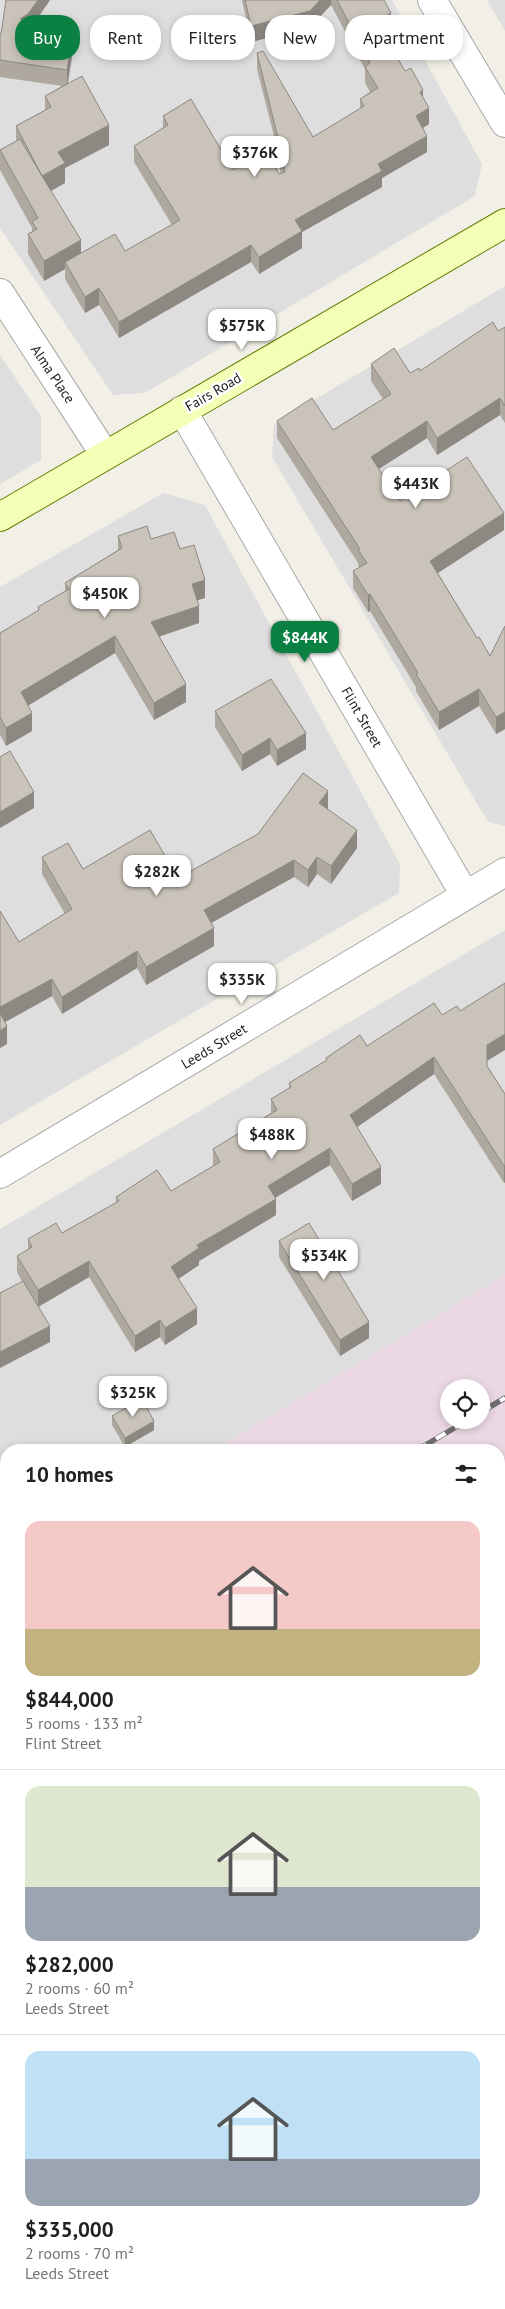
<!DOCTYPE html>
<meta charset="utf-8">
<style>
body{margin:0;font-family:"PT Sans",sans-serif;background:#f2f2f2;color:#202124;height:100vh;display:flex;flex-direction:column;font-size:19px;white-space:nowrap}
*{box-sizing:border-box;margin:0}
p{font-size:16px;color:#757577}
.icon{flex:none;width:28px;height:28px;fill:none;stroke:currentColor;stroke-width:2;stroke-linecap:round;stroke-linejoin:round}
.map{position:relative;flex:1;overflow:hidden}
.details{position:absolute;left:0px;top:1444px;width:505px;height:866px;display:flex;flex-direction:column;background:#fff;border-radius:20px 20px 0 0;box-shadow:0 2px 8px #0003}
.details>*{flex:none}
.top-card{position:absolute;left:15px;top:15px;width:475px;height:45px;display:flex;gap:10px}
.fabs{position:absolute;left:440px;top:1379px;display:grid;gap:10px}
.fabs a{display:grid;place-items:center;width:50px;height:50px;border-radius:50%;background:#fff;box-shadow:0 2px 8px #0003;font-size:25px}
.price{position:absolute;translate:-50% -42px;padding:0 11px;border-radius:10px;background:#fff;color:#222;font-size:16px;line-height:32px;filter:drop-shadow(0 1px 2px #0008)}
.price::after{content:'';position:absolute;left:50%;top:30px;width:15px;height:11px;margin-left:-8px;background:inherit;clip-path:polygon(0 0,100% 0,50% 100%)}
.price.active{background:#0b8043;color:#fff}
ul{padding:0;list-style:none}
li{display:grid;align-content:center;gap:10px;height:265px;padding:0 25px}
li+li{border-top:1px solid #e0e0e0}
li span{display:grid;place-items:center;height:155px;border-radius:15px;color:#555}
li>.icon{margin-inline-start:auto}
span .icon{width:90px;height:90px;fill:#fffc;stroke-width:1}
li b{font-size:21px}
h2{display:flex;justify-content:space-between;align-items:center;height:60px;padding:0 25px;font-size:21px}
.pill{padding:0 18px;border-radius:20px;background:#fff;box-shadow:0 2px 8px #0003;font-size:18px;line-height:45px}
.pill.active{background:#0b8043;color:#fff}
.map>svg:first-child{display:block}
.residential{fill:#dfdede}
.industrial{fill:#ecd8e5;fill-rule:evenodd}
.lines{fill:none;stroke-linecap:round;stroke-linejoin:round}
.street-casing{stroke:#a8a8a8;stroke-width:30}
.secondary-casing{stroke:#627f00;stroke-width:30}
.street{stroke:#fff;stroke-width:28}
.secondary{stroke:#f3ffb7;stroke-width:28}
.rail-casing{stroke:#6f6f6f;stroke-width:5.5}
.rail{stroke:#fff;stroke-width:4;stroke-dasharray:11;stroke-linecap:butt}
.wall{fill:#aea89f}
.shaded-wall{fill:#8d8882}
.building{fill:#cac3b9;stroke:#8d8882}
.labels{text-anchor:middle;stroke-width:5;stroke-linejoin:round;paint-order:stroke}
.street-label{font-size:14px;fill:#212121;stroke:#fff}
</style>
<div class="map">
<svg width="505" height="2309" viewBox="0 0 505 2309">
<rect width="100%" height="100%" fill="#f2f0e6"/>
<g class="residential">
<polygon points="0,0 392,0 482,164 475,196 145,393 113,395 0,228"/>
<polygon points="487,0 505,0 505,31"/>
<polygon points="505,286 505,826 488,822 272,457 274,424"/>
<polygon points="0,355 41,416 41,460 0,484"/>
<polygon points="163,493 205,505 400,864 399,893 0,1125 0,587"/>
<polygon points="505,930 505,1275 215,1450 6,1450 6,1575 0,1579 0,1229"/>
</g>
<g class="industrial">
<path d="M505,1275v1011l-6,5v-841h-284zM449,1388h32v32h-32z"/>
<polygon points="6,1575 6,2304 484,2304 478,2309 0,2309 0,1579"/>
</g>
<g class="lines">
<defs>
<g id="street">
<polyline points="432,0 505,123"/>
<polyline points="0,293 105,455"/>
<polyline points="182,410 465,895"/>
<polyline points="0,1174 505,872"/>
</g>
<polyline id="secondary" points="0,517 505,223"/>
</defs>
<use href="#street" class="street-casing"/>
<use href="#secondary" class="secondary-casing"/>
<use href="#street" class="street"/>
<use href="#secondary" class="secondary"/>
<defs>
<g id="rail">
<polyline points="481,1412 505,1398"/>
<polyline points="417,1450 468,1420"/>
<polyline points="0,1695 6,1691"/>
</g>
</defs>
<use href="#rail" class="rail-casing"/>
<use href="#rail" class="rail"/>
</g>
<g class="wall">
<polygon points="50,0 36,21 74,43 68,84 109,145 65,168 65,183 51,191 81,253 125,251 172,225 134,162 134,146 163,128 163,116 233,170 279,174 281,174 278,159 278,152 257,69 257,53 313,137 360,109 360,99 370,92 365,83 365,69 331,5 310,27 251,42 242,0 384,0 391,30 383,34 405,71 423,98 429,124 423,128 427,152 382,178 382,187 302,232 302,248 259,274 251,262 119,338 99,305 85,313 65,279 65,269 44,281 28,254 28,234 32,232 32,228 0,170 0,150 16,141 16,126 45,110 45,96 62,86 0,77 0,34"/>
<polygon points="505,327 505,423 500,415 437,455 427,438 379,469 400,501 504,530 438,573 477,638 490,656 505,626 505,729 496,734 479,706 439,730 416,691 416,687 370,611 368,612 353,588 353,571 359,568 358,563 277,438 277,421 333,430 383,399 371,381 371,364 410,373 420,371 498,331"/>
<polygon points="118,536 151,539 180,549 205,598 197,600 199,623 159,637 186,702 154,720 115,653 28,705 32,731 6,746 0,735 0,633 38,611 38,607 65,591 65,583 118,550"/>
<polygon points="215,711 306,749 277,766 270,754 242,771 215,727"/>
<polygon points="327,809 357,848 331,884 317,874 308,887 294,877 211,923 214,946 146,985 137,968 62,1014 52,996 5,1022 7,1044 0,1048 0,911 19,942 65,914 42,874 42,857 83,869 178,878 328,809"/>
<polygon points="442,1015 487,1061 487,1066 505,1094 505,1182 504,1183 434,1074 357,1127 381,1184 352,1201 330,1165 275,1198 276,1215 199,1261 199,1265 178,1279 197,1324 165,1345 160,1337 135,1352 89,1277 38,1307 50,1342 22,1281 17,1272 17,1256 28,1249 28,1239 62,1233 116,1203 116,1197 171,1191 213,1166 213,1149 271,1113 271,1099 289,1088 289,1083 326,1061 326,1058 367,1046"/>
<polygon points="279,1241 369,1338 340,1356 279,1257"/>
<polygon points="112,1416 154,1430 125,1447 112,1425"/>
</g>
<g class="shaded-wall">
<polygon points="38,0 50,0 28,31 20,19"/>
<polygon points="320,0 331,0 331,5 310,27 251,42 251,26"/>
<polygon points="391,13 391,30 376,38 376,21"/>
<polygon points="74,27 74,43 67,87 67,70"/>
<polygon points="423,90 423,106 420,92"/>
<polygon points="429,108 429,124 416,132 416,116"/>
<polygon points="109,125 109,145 65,168 65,183 42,196 42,176 58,152"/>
<polygon points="427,136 427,152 382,178 382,187 302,232 302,248 259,274 259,257 295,220 378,164"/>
<polygon points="81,240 81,260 65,262 65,269 44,281 44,261"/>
<polygon points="251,245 251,262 119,338 119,322"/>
<polygon points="99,288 99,305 85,313 85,297"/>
<polygon points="500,398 500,415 437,455 437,438"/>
<polygon points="427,421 427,438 371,474 371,457"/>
<polygon points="504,513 504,530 430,578 430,561"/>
<polygon points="205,580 205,598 192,602 192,584"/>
<polygon points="370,594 370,611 368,612 368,595"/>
<polygon points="199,606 199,623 151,639 151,622"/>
<polygon points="115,636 115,653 21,710 21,692"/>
<polygon points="186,684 186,702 154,720 154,703"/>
<polygon points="479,689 479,706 439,730 439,712"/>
<polygon points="505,712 505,729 496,734 496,717"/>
<polygon points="32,713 32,731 6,746 6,728"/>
<polygon points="306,733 306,749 277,766 277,750"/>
<polygon points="270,738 270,754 242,771 242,755"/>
<polygon points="328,791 328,809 319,821 319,803"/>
<polygon points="34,792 34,808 0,828 0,812"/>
<polygon points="357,830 357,848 331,884 331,866"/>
<polygon points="317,857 317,874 308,887 308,870"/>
<polygon points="294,860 294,877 204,927 204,910"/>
<polygon points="214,928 214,946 146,985 146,967"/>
<polygon points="137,951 137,968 62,1014 62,997"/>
<polygon points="52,979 52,996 0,1025 0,1007"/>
<polygon points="7,1026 7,1044 0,1048 0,1031"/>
<polygon points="505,1034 505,1050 487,1061 487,1045"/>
<polygon points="434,1057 434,1074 350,1132 350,1115"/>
<polygon points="330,1148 330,1165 268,1202 268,1186"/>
<polygon points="505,1165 505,1182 504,1183 504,1166"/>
<polygon points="381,1167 381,1184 352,1201 352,1184"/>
<polygon points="276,1199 276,1215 199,1261 199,1265 171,1284 171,1267 197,1245"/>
<polygon points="89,1261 89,1277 38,1307 38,1290"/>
<polygon points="197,1308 197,1324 165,1345 165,1328"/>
<polygon points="160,1320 160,1337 135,1352 135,1336"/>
<polygon points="369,1322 369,1338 340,1356 340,1340"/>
<polygon points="50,1326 50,1342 0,1368 0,1352"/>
<polygon points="154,1421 154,1430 125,1447 125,1438"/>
</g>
<g class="building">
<polygon points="6,0 38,0 28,14 20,19 74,27 67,70 0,60 0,34 1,34"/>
<polygon points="245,0 320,0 310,11 251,26"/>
<polygon points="337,0 384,0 391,13 376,21 405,71 411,68 423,90 420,92 429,108 416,116 427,136 378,164 382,171 295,220 302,231 259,257 251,245 119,322 99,288 85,297 65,262 115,234 125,251 180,220 134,146 168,125 163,116 191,99 233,170 266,150 279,174 285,172 278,143 279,142 257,53 263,51 313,137 364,106 360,99 378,88 365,67 370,63"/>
<polygon points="82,76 109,125 58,152 65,163 42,176 81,240 44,261 28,234 37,229 32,222 38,218 0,150 20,139 42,176 16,126 51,107 45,96"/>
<polygon points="493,322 498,331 505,327 505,406 500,398 437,438 427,421 371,457 400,501 467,457 504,513 430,561 477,638 479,637 490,656 505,626 505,712 496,717 479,689 439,712 416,674 418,673 370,594 368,595 353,571 367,563 358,550 360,549 277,421 312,398 333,430 391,394 371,364 394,348 410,373 419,368 420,371"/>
<polygon points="147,526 151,539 174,532 180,549 194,545 205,580 192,584 199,606 151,622 186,684 154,703 115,636 21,692 32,713 6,728 0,717 0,633 39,610 38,607 69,589 65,583 122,548 118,536"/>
<polygon points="271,679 306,733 277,750 270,738 242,755 215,711"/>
<polygon points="10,751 34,792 0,812 0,757"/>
<polygon points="303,773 328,791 319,803 357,830 331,866 317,857 308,870 294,860 204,910 214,928 146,967 137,951 62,997 52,979 0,1007 0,911 19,942 72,909 42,857 68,843 83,869 150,830 178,878 258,834"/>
<polygon points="505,983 505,1034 487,1045 487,1066 505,1094 505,1165 504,1166 434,1057 350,1115 381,1167 352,1184 330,1148 268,1186 276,1199 197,1245 199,1248 171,1267 197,1308 165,1328 160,1320 135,1336 89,1261 38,1290 17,1256 32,1247 28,1239 56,1223 62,1233 119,1201 116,1197 157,1170 171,1191 220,1162 213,1149 277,1110 271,1099 291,1087 289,1083 327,1060 326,1058 360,1035 367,1046 434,1003 442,1015 457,1006 460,1011"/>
<polygon points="0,1013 7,1026 0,1031"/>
<polygon points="309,1223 369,1322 340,1340 279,1241"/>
<polygon points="23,1281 50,1326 0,1352 0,1293"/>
<polygon points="142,1399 154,1421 125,1438 112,1416"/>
</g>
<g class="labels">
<g class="street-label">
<text transform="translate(53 374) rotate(56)" y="5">Alma Place</text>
<text transform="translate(213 392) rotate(-30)" y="5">Fairs Road</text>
<text transform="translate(362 717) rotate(60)" y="5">Flint Street</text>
<text transform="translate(214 1046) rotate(-31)" y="5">Leeds Street</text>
</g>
</g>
</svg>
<div class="fabs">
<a><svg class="icon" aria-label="locate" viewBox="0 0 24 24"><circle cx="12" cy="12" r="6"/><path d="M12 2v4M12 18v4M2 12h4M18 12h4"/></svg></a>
</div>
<b class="price" style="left:255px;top:178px">$376K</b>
<b class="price" style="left:242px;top:351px">$575K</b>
<b class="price" style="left:416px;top:509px">$443K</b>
<b class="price" style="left:105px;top:619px">$450K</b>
<b class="price active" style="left:305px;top:663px">$844K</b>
<b class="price" style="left:157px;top:897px">$282K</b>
<b class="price" style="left:242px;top:1005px">$335K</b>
<b class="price" style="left:272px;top:1160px">$488K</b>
<b class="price" style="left:324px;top:1281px">$534K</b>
<b class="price" style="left:133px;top:1418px">$325K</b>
<div class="top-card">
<a class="pill active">Buy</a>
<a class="pill">Rent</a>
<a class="pill">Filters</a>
<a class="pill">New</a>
<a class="pill">Apartment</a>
</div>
<section class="details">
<h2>10 homes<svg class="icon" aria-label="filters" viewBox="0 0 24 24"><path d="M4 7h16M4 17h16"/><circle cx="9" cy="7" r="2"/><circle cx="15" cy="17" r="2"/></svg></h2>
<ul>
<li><span style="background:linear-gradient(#f6c9c9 70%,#c2b280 0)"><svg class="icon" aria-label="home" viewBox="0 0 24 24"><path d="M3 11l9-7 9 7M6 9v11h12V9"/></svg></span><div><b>$844,000</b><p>5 rooms · 133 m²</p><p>Flint Street</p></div></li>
<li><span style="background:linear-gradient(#dfe7d0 65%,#9aa5b1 0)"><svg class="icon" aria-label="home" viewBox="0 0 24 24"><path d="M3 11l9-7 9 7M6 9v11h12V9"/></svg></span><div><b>$282,000</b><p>2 rooms · 60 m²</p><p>Leeds Street</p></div></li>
<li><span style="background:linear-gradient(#bfe0f5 70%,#9aa5b1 0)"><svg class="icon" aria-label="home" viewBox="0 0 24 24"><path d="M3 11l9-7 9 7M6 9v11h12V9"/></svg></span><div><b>$335,000</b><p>2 rooms · 70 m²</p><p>Leeds Street</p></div></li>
</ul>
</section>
</div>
